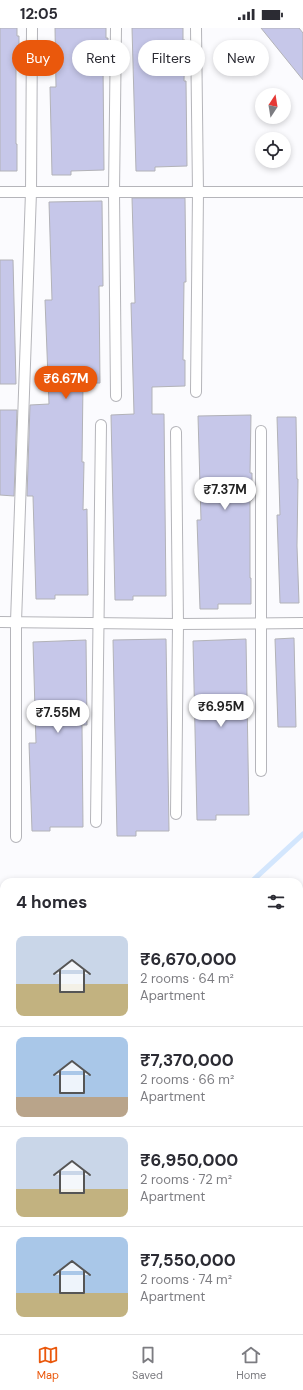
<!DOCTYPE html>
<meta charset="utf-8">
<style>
body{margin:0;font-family:"DM Sans",sans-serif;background:#f7f7f7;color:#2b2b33;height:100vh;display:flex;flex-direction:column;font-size:15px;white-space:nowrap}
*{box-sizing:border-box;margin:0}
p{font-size:13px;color:#7c7c81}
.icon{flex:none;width:22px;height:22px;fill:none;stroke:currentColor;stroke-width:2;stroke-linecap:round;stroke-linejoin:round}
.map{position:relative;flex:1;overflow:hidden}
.sheet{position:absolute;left:0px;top:850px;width:303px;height:456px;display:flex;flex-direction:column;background:#fff;border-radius:12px 12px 0 0;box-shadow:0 2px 6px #0003}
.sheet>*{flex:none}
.banner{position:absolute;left:12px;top:12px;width:279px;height:36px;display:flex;gap:8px}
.needle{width:26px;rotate:12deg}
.controls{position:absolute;left:255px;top:60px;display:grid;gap:8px}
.controls a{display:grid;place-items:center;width:36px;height:36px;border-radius:50%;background:#fff;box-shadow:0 2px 6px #0003;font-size:20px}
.price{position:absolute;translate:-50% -34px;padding:0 9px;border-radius:14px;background:#fff;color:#222;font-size:13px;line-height:26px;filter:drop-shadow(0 1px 2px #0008)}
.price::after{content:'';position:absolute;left:50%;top:24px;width:12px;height:9px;margin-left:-6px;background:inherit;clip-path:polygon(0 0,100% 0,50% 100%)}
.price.on{background:#ea580c;color:#fff}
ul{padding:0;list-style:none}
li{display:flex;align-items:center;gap:12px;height:100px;padding:0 16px}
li+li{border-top:1px solid #e1e1e2}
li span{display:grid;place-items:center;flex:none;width:112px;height:80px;border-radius:8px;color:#555}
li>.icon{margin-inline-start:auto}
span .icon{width:48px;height:48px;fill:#fffc;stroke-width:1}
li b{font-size:17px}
h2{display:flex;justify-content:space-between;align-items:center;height:48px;padding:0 16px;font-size:17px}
.chip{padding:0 14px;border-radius:18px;background:#fff;box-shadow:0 2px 6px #0003;font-size:14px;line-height:36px}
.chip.on{background:#ea580c;color:#fff}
.status{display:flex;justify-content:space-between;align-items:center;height:28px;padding:0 20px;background:#fff;direction:ltr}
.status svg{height:11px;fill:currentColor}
.menu{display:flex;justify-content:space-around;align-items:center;height:56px;border-top:1px solid #e1e1e2;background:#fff;font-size:11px;color:#7c7c81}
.menu a{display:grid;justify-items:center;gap:2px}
.menu .on{color:#ea580c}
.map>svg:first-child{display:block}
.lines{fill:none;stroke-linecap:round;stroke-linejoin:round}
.stream{stroke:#d3e6fd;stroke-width:5}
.building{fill:#c6c7e9;stroke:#b2b2b7}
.lane-casing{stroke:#b5b5ba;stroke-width:12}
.street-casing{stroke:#b5b5ba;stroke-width:21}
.secondary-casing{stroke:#b5b5ba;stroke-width:24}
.lane{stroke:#fff;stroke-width:10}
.street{stroke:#fff;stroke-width:19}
.secondary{stroke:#fff;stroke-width:22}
</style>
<div class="status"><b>12:05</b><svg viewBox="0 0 49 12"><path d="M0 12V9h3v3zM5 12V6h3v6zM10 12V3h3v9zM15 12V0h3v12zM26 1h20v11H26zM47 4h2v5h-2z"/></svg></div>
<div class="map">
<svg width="303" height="1306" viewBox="0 0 303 1306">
<rect width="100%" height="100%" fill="#fbfbfe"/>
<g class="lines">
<g class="stream">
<polyline points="251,854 303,806"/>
<polyline points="0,1080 4,1077"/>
</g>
</g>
<g class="building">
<polygon points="0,0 17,0 17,8 19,8 19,35 16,35 16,116 17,116 17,143 0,143"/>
<polygon points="55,0 106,0 106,10 108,10 107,37 103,37 104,142 71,143 71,147 52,147 50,59 56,59"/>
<polygon points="132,0 183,0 183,12 185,12 184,53 186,53 187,138 155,139 155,143 136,143"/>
<polygon points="261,0 299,0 303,5 303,52"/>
<polygon points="132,170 185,170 186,254 184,254 183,332 185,332 185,358 152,359 152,386 164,386 166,568 133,568 133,572 115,572 111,387 134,386 131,275 135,275"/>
<polygon points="102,173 103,258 99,258 100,355 83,355 82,434 84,434 83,482 87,481 87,485 88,567 55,567 55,571 36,571 33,468 27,468 30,377 49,376 45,272 52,272 49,174"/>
<polygon points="0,232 13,232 16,356 0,356"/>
<polygon points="0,382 17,382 14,468 0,467"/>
<polygon points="251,387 250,445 252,445 252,472 250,472 250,550 251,550 251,576 218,576 218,581 200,581 197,492 201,492 198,388"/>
<polygon points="277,389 296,389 297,451 298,451 297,518 299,575 280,575 277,487 280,487"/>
<polygon points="294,610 296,699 278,699 275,611"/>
<polygon points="166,611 169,803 136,803 136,808 117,808 113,612"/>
<polygon points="246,611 249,787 216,787 216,792 197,792 193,613"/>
<polygon points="86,612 87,697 82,697 83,799 50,799 50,803 32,803 29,715 36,715 33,614"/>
</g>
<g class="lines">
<defs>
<g id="lane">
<polyline points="196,0 198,164 196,364"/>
<polyline points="0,164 303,164"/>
<polyline points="116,368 114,164 116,0"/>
<polyline points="261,403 261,743"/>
<polyline points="176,404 178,596 176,786"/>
<polyline points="0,594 178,596 303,595"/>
<polyline points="96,794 101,397"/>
<polyline points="16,809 16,594 31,164 32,0"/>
</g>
<polyline id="street" points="0,1094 4,1090"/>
<g id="secondary">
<polyline points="299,1042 303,1042"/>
<polyline points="0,1057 4,1057"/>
</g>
</defs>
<use href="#lane" class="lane-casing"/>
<use href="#street" class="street-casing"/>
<use href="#secondary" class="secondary-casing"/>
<use href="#lane" class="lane"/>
<use href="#street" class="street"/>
<use href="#secondary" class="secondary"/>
</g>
</svg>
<div class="controls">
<a><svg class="needle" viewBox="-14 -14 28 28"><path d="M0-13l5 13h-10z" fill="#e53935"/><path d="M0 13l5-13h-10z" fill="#7c7c81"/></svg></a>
<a><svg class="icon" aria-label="locate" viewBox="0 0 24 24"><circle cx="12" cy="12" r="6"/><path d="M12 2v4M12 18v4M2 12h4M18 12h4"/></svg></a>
</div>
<b class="price on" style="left:66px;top:372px">₹6.67M</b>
<b class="price" style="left:225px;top:483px">₹7.37M</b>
<b class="price" style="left:221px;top:700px">₹6.95M</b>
<b class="price" style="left:58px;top:706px">₹7.55M</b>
<div class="banner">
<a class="chip on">Buy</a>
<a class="chip">Rent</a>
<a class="chip">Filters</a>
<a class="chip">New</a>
</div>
<section class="sheet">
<h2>4 homes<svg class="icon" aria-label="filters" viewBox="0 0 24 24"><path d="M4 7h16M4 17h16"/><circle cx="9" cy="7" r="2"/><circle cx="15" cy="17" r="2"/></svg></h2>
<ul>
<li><span style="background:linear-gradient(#c9d6e8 60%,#c2b280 0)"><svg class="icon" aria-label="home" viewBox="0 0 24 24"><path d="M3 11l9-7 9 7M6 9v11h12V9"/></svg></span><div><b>₹6,670,000</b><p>2 rooms · 64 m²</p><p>Apartment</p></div></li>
<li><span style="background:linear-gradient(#a9c7e8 75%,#b9a48a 0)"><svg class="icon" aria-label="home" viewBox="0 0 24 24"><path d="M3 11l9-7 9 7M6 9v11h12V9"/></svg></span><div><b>₹7,370,000</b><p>2 rooms · 66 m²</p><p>Apartment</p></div></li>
<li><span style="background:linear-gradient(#c9d6e8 65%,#c2b280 0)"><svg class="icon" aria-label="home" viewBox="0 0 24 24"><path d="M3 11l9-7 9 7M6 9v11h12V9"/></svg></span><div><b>₹6,950,000</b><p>2 rooms · 72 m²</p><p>Apartment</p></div></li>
<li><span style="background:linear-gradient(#a9c7e8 70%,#c2b280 0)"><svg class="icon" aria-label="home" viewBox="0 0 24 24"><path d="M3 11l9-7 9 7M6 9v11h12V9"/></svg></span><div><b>₹7,550,000</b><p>2 rooms · 74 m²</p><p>Apartment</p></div></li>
</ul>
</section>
</div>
<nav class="menu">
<a class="on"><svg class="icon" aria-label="map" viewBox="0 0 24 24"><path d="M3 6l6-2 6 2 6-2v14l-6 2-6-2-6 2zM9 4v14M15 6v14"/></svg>Map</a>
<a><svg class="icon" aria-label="saved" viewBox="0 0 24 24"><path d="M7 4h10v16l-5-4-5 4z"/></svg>Saved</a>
<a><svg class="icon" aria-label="home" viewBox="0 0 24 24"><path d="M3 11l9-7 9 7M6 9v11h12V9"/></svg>Home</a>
</nav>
